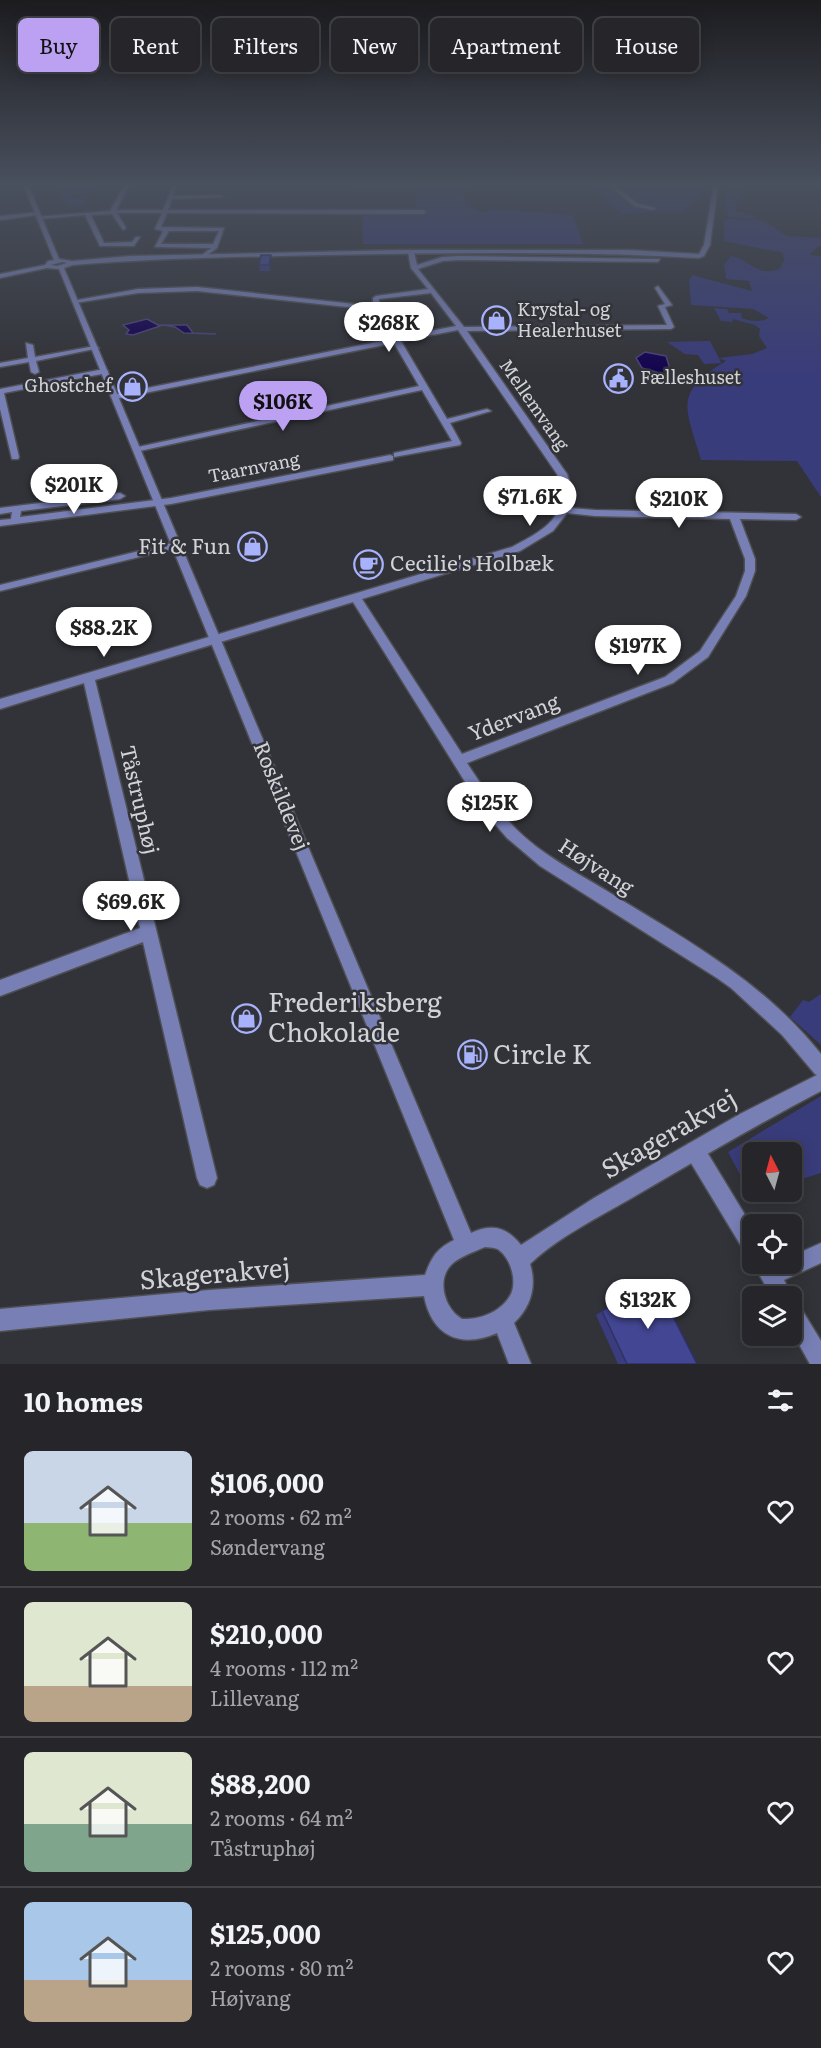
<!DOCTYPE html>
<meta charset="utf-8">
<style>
body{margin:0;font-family:Literata,serif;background:#2e2e32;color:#f1f3f6;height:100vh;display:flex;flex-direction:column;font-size:22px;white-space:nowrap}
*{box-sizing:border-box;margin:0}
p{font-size:20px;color:#a4a5a8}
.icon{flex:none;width:33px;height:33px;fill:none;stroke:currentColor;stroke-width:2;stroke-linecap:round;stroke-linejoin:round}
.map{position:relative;height:1364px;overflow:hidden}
.sheet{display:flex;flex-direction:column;background:#26262a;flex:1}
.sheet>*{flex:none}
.hud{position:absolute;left:18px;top:18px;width:786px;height:54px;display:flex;gap:12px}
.needle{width:39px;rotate:354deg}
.buttons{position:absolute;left:742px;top:1142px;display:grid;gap:12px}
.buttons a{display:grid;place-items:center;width:60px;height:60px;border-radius:9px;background:#26262a;box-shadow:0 3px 15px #0003,0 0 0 2px #424347;font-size:30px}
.price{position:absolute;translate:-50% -51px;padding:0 14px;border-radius:21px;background:#fff;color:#222;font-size:20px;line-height:39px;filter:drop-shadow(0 2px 3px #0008)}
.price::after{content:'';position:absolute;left:50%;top:36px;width:18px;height:14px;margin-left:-9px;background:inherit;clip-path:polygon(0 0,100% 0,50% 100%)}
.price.active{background:#bca0f2;color:#111}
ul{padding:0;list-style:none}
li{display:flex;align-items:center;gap:18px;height:150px;padding:0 24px}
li+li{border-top:2px solid #424347}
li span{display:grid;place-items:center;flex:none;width:168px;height:120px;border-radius:9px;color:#555}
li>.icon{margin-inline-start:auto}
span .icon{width:72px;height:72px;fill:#fffc;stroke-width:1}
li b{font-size:26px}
h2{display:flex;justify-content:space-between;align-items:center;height:72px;padding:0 24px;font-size:26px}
.pill{padding:0 21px;border-radius:9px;background:#26262a;box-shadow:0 3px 15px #0003,0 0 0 2px #424347;font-size:21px;line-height:54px}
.pill.active{background:#bca0f2;color:#111}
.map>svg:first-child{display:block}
.green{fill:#393c7a}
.water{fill:#13034f;stroke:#4c4178;stroke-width:1.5}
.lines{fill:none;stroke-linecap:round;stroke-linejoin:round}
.minor-casing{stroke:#4f5054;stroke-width:3}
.tertiary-casing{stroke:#4f5054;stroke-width:3}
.minor{fill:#787fb5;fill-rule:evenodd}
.tertiary{fill:#787fb5;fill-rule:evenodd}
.wall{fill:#3a3c7e}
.shaded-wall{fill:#2f3166}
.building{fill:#434692;stroke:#2f3166;stroke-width:1.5}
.labels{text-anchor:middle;stroke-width:5;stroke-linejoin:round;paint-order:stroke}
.far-poi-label{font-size:18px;fill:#d2d3d6;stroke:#323338;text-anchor:start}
.far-street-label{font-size:18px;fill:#d2d3d6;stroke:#323338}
.poi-label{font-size:21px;fill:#d2d3d6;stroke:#323338;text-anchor:end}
.street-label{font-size:21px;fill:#d2d3d6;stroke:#323338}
.near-poi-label{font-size:26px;fill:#d2d3d6;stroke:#323338;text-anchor:start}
.near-street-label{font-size:26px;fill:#d2d3d6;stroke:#323338}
</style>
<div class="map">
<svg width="821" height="1364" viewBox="0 0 821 1364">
<rect width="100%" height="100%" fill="#323338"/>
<g class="green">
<polygon points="52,184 102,184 97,191 79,191 77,194 72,195 70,199 85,199 85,205 68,206 56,186"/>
<path d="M357,184l109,2 2,5 -13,2 9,4c3,11 13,15 23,16l2,-4 84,6 10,29h-220l-1,-34 54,1v-23h-66z"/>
<polygon points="589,184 702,184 698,198 683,211 621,213"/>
<polygon points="731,184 758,184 740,185 739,190 744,197 735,203 735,211 754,216 754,219 728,217 725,199"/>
<path d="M731,219l31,1 25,16 34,2v9l-3,-1 -8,9 11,1v241l-24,-36 -96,-1c-15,-52 -29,-67 25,-99l-7,-3 2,5 -17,1 -6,-9 -13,-1 -18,-12 43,-1 9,17 33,-4 15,-6 -8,-12 1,-7 -5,-4 -22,-6 -1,3 -11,-1 -7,-13 13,1 2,4h12l1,5c9,4 19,4 27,0l-16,-9 -62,-4 -2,-24 3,-6 60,16 -3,-10 -23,-2 -2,-14 7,-9c21,4 24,21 48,13l5,-8 -1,-8 -59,-12v-21z"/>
<polygon points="821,994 821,1045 790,1017 803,1000 809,1002"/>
<polygon points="821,1096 821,1173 792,1182 792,1152 753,1152 753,1191 764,1191 751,1195 728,1152"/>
</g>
<g class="water">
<polygon points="147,319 158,325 187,325 193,333 216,334 184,333 175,327 163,325 133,335 126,334 129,330 123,325"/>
<polygon points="645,352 666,356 669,366 667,375 642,368 636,358"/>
</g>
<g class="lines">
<defs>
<g id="minor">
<path d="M125,184h5l-14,26h47l9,-23 2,-1 2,1 -3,9 48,-1 3,2 -52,2 -4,11h255l3,2 -3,2 -256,-1 -6,14 63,1 -7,20 -12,9 -3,-2 9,-7 -56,-1 8,-16 -8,-2 7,-16h-45l9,15 -3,2 -11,-16 -21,1 13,28 28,-1 4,-5h4l-6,9h-34l-15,-31 -46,4 -3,-2 74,-6zM169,231h50l-6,13h-52z"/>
<polygon points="608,184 613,184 638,204 656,208 653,210 634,206"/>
<polygon points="39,212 37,215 0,220 0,216"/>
<path d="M411,250l3,2 3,13 25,-8 17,-1 201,3 -2,3 -199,-2 -16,1 -25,8 46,58 203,-2 -9,-19 7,-2 -10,-16 3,-2 14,19 -7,2 9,20 -3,2 -204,2 100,143c4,12 6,21 3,34l25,2 201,4 5,3 -5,3 -56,-1 15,40v12l-9,25 -38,61 -35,26 -206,80c15,23 30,46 49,66 26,26 60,43 91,62 79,49 155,89 214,163v23l-6,-3 -33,-39 -51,-47 -14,-10 -177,-112 -33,-28 -25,-29 -129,-207 -258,78 122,498 -3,7 -7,3 -7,-3 -3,-7 -54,-236 -143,54v-16l140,-52 -56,-245 -84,26v-10l512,-152c34,-18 59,-31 45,-73l-99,-144 -57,11 46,78 40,-10 4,2 -41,12 11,20 -1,2 -66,12v-4l58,-12 -30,-51 -287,62 -1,-2 4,-3 281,-61 -25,-43 -279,56 -4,-2 1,-2 280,-56 -17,-29 -178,-19 -59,2 -63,10 -3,-2 66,-12 59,-2 176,19v-8l3,-2 52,-7 -17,-21 -3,-16zM431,293l25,33 -57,11 -20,-32v-6zM567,513l28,3 135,3 15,40v12l-9,25 -36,55 -35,26 -203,77 -100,-155 158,-48 33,-20z"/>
<polygon points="26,343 33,345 35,357 95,346 99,348 36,361 39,372 35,374 31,372 29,362 0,367 0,363 28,358"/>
<polygon points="104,369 108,371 107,373 4,393 19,457 18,459 12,459 0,409 0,389"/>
<polygon points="390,455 393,456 393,460 171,504 0,526 0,520 11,519 12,512 0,514 0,508 120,493 125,496 120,499 21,511 20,517 171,498"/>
<polygon points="176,542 181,545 180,547 0,591 0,585"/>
<polygon points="695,1142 702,1144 753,1228 753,1257 746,1254 688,1158 686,1151 688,1144"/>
<polygon points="821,1243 821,1263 784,1280 792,1296 792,1297 771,1296 753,1263 792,1263 792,1256"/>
<polygon points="792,1302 799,1305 821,1341 821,1364 810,1364 792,1332"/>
</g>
<path id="tertiary" d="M23,184h5l31,75 13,2 58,-5 272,-6h228l69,4 5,-9 10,-61h4l-8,61 -6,11 -5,2c-124,-7 -248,-5 -372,-3 -85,2 -170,3 -254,10l-9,3 407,965c20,-9 35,-7 50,12l73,-47 146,-84 81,-41v18c-65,34 -128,71 -191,108 -33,19 -73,39 -100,65 7,22 1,43 -16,59l17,41h-22l-12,-31c-37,16 -65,3 -73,-37l-215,14 -209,21v-22l209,-19 216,-15c6,-17 12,-27 29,-35l-395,-971 -12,-1 -47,10v-4l45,-9 3,-4 6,-1zM62,262l5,1 -10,3 -6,-1zM485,1247c5,1 10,0 14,3 12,9 18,31 12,44 -9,18 -31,26 -49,25 -17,-10 -26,-38 -11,-54 9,-9 23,-13 34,-18z"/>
</defs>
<use href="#minor" class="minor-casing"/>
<use href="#tertiary" class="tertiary-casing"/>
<use href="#minor" class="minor"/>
<use href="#tertiary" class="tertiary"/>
</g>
<g class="wall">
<polygon points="271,255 271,261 270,271 260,271 259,265"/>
<polygon points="655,1281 697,1364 618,1364 596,1315"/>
</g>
<polygon class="shaded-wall" points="271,255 271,261 270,271 269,265"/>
<g class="building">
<polygon points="261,255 271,255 269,265 259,265"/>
<polygon points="655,1281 697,1364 627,1364 602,1311"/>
</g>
<linearGradient id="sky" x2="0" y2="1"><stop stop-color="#1c1c1f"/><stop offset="0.49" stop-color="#49505e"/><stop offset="1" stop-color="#49505e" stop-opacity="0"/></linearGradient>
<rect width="821" height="375" fill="url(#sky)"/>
<defs>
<symbol id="shop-ring" viewBox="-11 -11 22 22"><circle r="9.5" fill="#323338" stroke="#a7b1fc" stroke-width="1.5"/><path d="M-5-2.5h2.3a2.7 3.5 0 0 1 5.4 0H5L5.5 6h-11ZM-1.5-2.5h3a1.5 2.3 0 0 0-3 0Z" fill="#a7b1fc"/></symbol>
<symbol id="civic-ring" viewBox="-11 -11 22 22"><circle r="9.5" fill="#323338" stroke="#a7b1fc" stroke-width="1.5"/><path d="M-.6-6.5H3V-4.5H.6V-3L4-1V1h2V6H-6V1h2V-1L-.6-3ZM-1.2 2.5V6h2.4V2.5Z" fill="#a7b1fc"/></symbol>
<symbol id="cafe-ring" viewBox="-11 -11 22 22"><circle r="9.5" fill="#323338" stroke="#a7b1fc" stroke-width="1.5"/><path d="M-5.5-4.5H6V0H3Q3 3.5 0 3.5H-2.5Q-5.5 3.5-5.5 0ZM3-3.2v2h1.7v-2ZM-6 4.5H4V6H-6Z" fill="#a7b1fc"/></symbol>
<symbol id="fuel-ring" viewBox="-11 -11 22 22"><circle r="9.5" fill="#323338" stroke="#a7b1fc" stroke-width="1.5"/><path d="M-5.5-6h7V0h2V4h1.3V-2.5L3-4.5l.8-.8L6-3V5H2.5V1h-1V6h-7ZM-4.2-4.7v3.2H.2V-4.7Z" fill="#a7b1fc"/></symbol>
</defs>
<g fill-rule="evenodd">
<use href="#shop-ring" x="480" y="304" width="33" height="33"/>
<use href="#civic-ring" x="602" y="362" width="33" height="33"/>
<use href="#shop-ring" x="116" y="370" width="33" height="33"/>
<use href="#shop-ring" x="236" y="530" width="33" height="33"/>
<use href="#cafe-ring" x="352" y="548" width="33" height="33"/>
<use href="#shop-ring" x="230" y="1002" width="33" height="33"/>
<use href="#fuel-ring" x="456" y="1038" width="33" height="33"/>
</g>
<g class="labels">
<g class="far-poi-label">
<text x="517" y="316">Krystal- og<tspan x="517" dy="21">Healerhuset</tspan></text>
<text x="640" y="384">Fælleshuset</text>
<text x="112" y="392" text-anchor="end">Ghostchef</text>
</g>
<g class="far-street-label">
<text transform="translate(534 405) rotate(55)" y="6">Mellemvang</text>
<text transform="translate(254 468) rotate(-11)" y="6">Taarnvang</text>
</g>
<g class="poi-label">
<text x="231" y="554">Fit &amp; Fun</text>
<text x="390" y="571" text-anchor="start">Cecilie's Holbæk</text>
</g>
<g class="street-label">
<text transform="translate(514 718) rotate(-21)" y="7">Ydervang</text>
<text transform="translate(281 796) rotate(68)" y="7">Roskildevej</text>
<text transform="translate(139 800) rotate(77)" y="7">Tåstruphøj</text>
<text transform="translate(596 867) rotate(33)" y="7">Højvang</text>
</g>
<g class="near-poi-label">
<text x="268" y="1012">Frederiksberg<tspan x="268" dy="30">Chokolade</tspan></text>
<text x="493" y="1064">Circle K</text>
</g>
<g class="near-street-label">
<text transform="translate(669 1134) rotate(-30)" y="9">Skagerakvej</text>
<text transform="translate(215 1274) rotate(-5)" y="9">Skagerakvej</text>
</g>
</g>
</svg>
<div class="buttons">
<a><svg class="needle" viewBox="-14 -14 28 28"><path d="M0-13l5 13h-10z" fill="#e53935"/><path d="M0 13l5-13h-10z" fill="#a4a5a8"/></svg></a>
<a><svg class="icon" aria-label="locate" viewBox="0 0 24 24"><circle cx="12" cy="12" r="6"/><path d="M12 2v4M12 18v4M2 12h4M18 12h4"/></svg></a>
<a><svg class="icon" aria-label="layers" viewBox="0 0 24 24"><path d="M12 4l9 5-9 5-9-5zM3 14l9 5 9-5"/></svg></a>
</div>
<b class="price" style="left:389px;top:353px">$268K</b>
<b class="price active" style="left:283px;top:432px">$106K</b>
<b class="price" style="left:74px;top:515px">$201K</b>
<b class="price" style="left:530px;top:527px">$71.6K</b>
<b class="price" style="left:679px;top:529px">$210K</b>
<b class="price" style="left:104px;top:658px">$88.2K</b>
<b class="price" style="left:638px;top:676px">$197K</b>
<b class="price" style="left:490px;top:833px">$125K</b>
<b class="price" style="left:131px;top:932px">$69.6K</b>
<b class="price" style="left:648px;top:1330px">$132K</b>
<div class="hud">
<a class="pill active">Buy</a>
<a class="pill">Rent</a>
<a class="pill">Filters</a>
<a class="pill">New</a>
<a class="pill">Apartment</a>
<a class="pill">House</a>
</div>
</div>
<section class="sheet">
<h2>10 homes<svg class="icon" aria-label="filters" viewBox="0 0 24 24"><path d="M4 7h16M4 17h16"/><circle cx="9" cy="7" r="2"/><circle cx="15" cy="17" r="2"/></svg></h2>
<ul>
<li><span style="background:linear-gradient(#c9d6e8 60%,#8fb573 0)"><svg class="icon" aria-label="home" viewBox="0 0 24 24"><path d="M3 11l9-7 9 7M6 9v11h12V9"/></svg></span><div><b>$106,000</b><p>2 rooms · 62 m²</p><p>Søndervang</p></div><svg class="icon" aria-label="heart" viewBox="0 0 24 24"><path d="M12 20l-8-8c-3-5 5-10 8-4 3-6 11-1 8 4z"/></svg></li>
<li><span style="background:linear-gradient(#dfe7d0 70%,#b9a48a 0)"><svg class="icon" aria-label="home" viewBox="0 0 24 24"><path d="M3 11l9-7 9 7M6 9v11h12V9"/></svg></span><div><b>$210,000</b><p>4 rooms · 112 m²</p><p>Lillevang</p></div><svg class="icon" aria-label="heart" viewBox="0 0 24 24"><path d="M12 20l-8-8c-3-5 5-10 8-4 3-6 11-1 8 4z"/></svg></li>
<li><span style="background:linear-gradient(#dfe7d0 60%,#7fa58c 0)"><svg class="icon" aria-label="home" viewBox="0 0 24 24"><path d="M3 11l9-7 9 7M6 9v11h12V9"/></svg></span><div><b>$88,200</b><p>2 rooms · 64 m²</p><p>Tåstruphøj</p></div><svg class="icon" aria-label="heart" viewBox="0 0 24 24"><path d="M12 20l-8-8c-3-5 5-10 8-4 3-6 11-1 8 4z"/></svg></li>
<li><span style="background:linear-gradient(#a9c7e8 65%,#b9a48a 0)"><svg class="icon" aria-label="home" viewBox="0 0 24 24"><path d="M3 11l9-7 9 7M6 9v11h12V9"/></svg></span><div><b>$125,000</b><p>2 rooms · 80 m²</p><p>Højvang</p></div><svg class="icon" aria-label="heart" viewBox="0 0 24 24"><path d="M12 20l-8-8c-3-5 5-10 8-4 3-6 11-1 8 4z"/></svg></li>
</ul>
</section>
